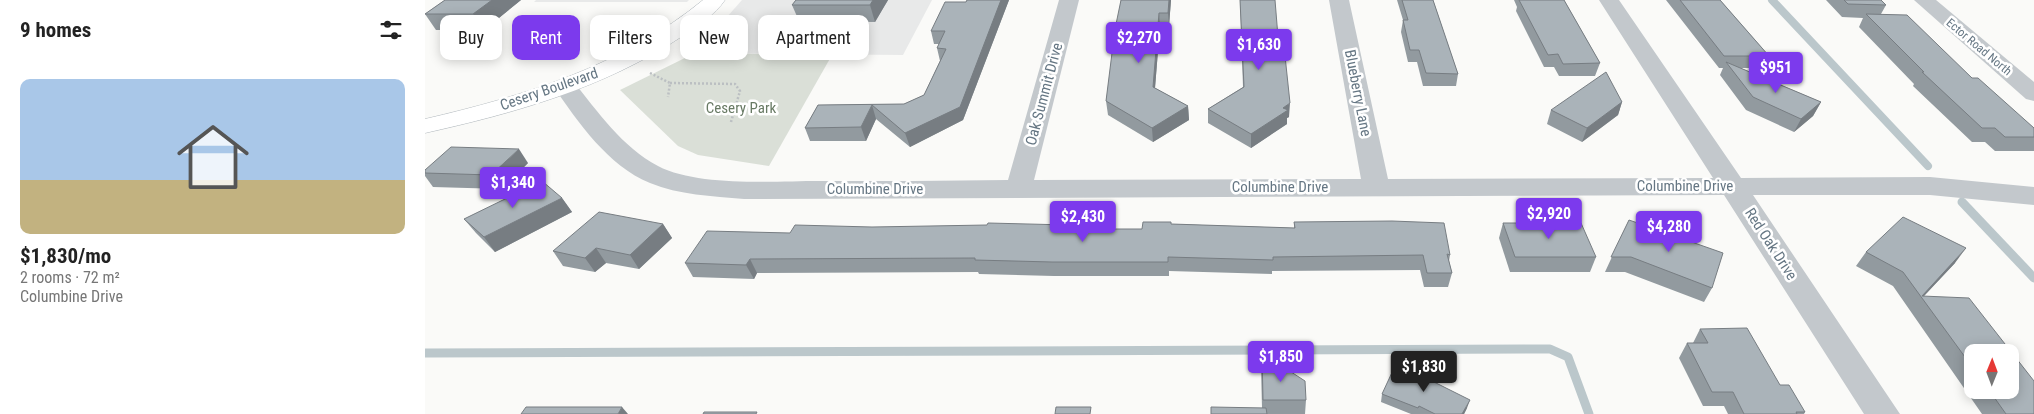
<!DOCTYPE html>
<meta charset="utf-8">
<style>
body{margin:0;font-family:"Roboto Condensed",sans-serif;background:#f2f2f2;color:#222;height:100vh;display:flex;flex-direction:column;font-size:19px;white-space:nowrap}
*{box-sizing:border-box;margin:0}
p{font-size:16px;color:#767676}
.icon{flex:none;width:28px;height:28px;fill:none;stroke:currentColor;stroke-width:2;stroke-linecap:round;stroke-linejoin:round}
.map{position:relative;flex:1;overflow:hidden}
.drawer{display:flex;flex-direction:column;background:#fff;width:425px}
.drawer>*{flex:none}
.guide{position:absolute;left:15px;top:15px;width:475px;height:45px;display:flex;gap:10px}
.needle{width:32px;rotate:1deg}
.fabs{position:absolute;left:1539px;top:344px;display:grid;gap:10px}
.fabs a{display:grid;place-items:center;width:55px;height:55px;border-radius:10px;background:#fff;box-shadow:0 2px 12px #0003;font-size:25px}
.price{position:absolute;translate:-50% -42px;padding:0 11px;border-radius:5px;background:#7c3aed;color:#fff;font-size:16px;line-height:32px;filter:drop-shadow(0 1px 2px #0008)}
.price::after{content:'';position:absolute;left:50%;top:30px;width:15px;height:11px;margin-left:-8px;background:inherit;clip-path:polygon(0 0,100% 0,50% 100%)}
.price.active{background:#222;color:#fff}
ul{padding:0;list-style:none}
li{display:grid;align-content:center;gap:10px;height:265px;padding:0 20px}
li span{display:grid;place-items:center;height:155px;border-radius:10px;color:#555}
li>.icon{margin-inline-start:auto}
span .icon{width:90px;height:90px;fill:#fffc;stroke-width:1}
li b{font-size:21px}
h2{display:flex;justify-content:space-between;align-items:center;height:60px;padding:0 20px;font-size:21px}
.chip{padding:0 18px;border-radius:10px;background:#fff;box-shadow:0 2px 12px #0003;font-size:18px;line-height:45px}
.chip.active{background:#7c3aed;color:#fff}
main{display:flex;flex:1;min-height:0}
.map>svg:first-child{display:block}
.built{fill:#e8e9e9}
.green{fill:#dadfd7}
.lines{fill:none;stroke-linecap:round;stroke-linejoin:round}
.stream-far1{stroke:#bbc7cb;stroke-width:8}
.stream{stroke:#bbc7cb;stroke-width:9}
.secondary-casing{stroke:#b3babf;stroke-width:1}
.path{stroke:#bbbfc2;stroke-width:2.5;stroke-dasharray:2 2;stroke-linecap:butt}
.minor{fill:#c3c8cc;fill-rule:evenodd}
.secondary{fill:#fff;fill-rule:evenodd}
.wall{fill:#929a9f;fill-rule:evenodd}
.shaded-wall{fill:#777d82}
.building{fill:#aab3b9;stroke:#777d82}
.labels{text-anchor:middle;stroke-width:5;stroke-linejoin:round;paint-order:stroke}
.far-street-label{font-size:12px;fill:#657683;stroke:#fff}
.street-label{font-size:15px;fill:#657683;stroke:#fff}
.park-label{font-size:15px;fill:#687a64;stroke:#fff}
</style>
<main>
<section class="drawer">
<h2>9 homes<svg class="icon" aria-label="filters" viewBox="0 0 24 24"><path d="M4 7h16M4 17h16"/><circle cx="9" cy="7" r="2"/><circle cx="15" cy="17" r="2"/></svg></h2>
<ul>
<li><span style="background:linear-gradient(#a9c7e8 65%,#c2b280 0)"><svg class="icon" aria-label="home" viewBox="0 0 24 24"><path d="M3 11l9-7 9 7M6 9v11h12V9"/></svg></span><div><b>$1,830/mo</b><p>2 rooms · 72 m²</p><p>Columbine Drive</p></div></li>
</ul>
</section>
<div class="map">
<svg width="1609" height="414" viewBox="0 0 1609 414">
<rect width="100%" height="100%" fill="#fafaf8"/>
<g class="built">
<polygon points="111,0 264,0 262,2 109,2"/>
<polygon points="317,0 507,0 478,55 270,53"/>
</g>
<polygon class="green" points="270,53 407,55 344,166 273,155 253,146 195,90"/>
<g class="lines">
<polyline class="stream-far1" points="1347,0 1503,166"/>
<g class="stream">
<polyline points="1537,202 1609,278"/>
<polyline points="0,353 1125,349 1143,357 1164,414"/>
</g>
<defs>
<path id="secondary" d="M278,0h22c-10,15 -29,27 -44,37 -77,51 -166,76 -256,96v-14c99,-23 198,-53 278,-119z"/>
</defs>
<use href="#secondary" class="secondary-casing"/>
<g class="path">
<polyline points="225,73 245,83 243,97"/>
<polyline points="245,83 310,84 315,91 306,122"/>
</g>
<g class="minor">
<path d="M634,0h20l-45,180 327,-1 -32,-179h20l39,179 325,-1 -114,-178h20l122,178 189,-1 104,10v18l-104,-10h-177l147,219h-36l-140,-219 -980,4c-32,-3 -65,-4 -94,-16 -42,-17 -72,-61 -97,-97l4,-5 8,-2 8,2c25,31 49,66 85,85 40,21 116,15 161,15 63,0 126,0 189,-1z"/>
<polygon points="1489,0 1511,0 1609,82 1609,101 1601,99"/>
</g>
<use href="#secondary" class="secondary"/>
</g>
<g class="wall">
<polygon points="20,0 96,0 59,30 11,30 0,14"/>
<polygon points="371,0 463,0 450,22 374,21 367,5"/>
<polygon points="542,0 584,0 538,120 485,147 451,119 441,141 385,141 380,128 393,105 479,104 499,95 515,61 512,48 514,44 509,44 506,31 541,2"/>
<polygon points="696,0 746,0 744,26 735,26 730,88 763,106 764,120 728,142 683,115 681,101"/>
<polygon points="815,0 853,37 864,117 862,118 862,124 826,148 783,123 783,109 818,87"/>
<polygon points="972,0 1008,0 1033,74 1031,86 998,86 992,62 983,62 976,32 978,20"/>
<polygon points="1089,0 1139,0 1175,63 1170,76 1134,76 1129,67 1119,67 1091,11 1092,7"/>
<polygon points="1241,0 1295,0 1344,56 1338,68 1316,68 1396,102 1388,116 1369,132 1321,110 1295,75 1298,68 1294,68"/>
<polygon points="1401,0 1456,0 1461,5 1456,14 1547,78 1609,128 1609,151 1570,151 1560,142 1547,142 1488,86 1489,84 1434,27 1438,18 1417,17"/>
<polygon points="1197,102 1193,115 1157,142 1122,124 1126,110"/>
<polygon points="103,163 77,189 8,187 0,176 0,170"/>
<polygon points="137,198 147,212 70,252 51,233 39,219"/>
<polygon points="1204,220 1287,288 1279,302 1200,272 1180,272"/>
<polygon points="869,222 1025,255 1024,261 1027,273 1023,287 999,287 995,270 847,271 847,274 744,271 744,276 629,276 554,274 553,272 332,273 329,279 268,277 260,263 365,233 447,227 644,229 717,229 746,224 869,228"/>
<polygon points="1078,223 1171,257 1165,272 1085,272 1074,238"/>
<polygon points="238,224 247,238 214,269 181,263 170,272 138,266 128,251"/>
<path d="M1441,252l89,11 -31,33 110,118h-52l-89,-128 -37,-20zM1548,352l37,38h-37z"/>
<polygon points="1275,329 1355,385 1380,412 1379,414 1303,414 1299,406 1278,406 1254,358 1262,343 1268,343"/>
<polygon points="837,353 881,400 880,414 786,414 837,408 836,368"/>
<polygon points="957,394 1042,408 1039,414 986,414 956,402"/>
</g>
<g class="shaded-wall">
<polygon points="67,0 96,0 59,30 48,14"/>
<polygon points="448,0 463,0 450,22 445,5"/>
<polygon points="576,0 584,0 538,120 485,147 480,133"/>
<polygon points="744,0 746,0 744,26 743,13"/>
<polygon points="734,13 735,26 729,100 728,87"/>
<polygon points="1197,102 1193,115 1157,142 1162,128"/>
<polygon points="1396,102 1388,116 1369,132 1376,119"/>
<polygon points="865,103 864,117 862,118 862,124 826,148 826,134 858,108"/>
<polygon points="447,105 451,119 441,141 436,127"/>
<polygon points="763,106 764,120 728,142 727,128"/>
<polygon points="94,149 103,163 77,189 66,175"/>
<polygon points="137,198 147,212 70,252 59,237"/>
<polygon points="238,224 247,238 214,269 205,255"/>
<polygon points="171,248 181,263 170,272 160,258"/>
<polygon points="1541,248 1530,263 1497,298 1496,297"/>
<polygon points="325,259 332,273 329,279 321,265"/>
<polygon points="1045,400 1042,408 1039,414 1037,414"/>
<polygon points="197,407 203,414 193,414"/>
</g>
<g class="building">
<polygon points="20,0 67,0 48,14 0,14"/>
<polygon points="371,0 448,0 445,5 367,5"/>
<polygon points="542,0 576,0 535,107 480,133 447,105 436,127 380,128 393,105 479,104 499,95 521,49 512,48 520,31 506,31 520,2 541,2"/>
<polygon points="696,0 744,0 743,13 734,13 728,87 763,106 727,128 681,101 690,29"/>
<polygon points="815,0 850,0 853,37 858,37 865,103 858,108 863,110 826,134 783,109 819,87"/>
<polygon points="977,0 1008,0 1033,74 1001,73 994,50 985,50 978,20 983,20"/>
<polygon points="1094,0 1139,0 1175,63 1138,64 1133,54 1123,55"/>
<polygon points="1255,0 1295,0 1344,56 1299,56"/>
<polygon points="1419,0 1456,0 1461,5 1423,4"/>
<polygon points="1441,14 1482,15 1547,78 1553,78 1609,128 1609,137 1580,137 1570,128 1557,128 1497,72 1499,72"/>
<polygon points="1301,62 1396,102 1376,119 1328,97"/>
<polygon points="1181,72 1197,102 1162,128 1126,110"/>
<polygon points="26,147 94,149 66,175 0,173 0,170"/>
<polygon points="117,181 137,198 59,237 39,219"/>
<polygon points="174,212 238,224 205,255 171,248 160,258 128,251"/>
<polygon points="1478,217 1541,248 1497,296 1544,298 1609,381 1609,414 1581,414 1564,390 1585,390 1585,352 1548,352 1548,368 1478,272 1441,252"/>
<polygon points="1204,220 1298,253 1287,288 1206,257 1186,257"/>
<polygon points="967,221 1019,223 1025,255 1022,254 1027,273 1002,273 998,255 848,257 848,260 743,257 743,262 627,262 550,260 550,258 325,259 321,265 260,263 282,231 365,233 370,225 447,227 562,225 563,223 643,225 642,229 717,229 718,222 746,222 746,224 870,228 869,222"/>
<polygon points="1078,223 1156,223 1171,257 1090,257"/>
<polygon points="1322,328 1355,385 1364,385 1380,412 1371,412 1372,414 1319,414 1308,392 1287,392 1262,343 1283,343 1275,329"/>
<polygon points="837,353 880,381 881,400 838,400"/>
<polygon points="970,366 1005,380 1045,400 1037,414 1010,414 994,406 993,408 957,394"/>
<polygon points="101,407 197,407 193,414 96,414"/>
<polygon points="631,407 666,407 665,414 630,414"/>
<polygon points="786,407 841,408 842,414 786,414"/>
<polygon points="279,412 332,412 331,414 278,414"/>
</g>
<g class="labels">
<g class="far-street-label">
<text transform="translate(1554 47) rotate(40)" y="4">Ector Road North</text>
</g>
<g class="street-label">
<text transform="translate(124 89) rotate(-19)" y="5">Cesery Boulevard</text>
<text transform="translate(933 93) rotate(79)" y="5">Blueberry Lane</text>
<text transform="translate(619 94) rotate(-75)" y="5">Oak Summit Drive</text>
<text x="1260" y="191">Columbine Drive</text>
<text x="855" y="192">Columbine Drive</text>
<text x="450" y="194">Columbine Drive</text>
<text transform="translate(1346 244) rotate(57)" y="5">Red Oak Drive</text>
</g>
<g class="park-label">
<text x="316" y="113">Cesery Park</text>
</g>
</g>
</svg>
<div class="fabs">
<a><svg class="needle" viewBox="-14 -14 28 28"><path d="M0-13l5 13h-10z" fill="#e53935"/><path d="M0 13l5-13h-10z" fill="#767676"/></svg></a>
</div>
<b class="price" style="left:714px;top:64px">$2,270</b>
<b class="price" style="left:834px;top:71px">$1,630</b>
<b class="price" style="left:1351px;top:94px">$951</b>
<b class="price" style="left:88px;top:209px">$1,340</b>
<b class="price" style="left:1124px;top:240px">$2,920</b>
<b class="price" style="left:658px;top:243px">$2,430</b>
<b class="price" style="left:1244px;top:253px">$4,280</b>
<b class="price" style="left:856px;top:383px">$1,850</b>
<b class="price active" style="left:999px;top:393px">$1,830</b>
<div class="guide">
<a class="chip">Buy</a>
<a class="chip active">Rent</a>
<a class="chip">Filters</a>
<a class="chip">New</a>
<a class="chip">Apartment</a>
</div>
</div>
</main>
